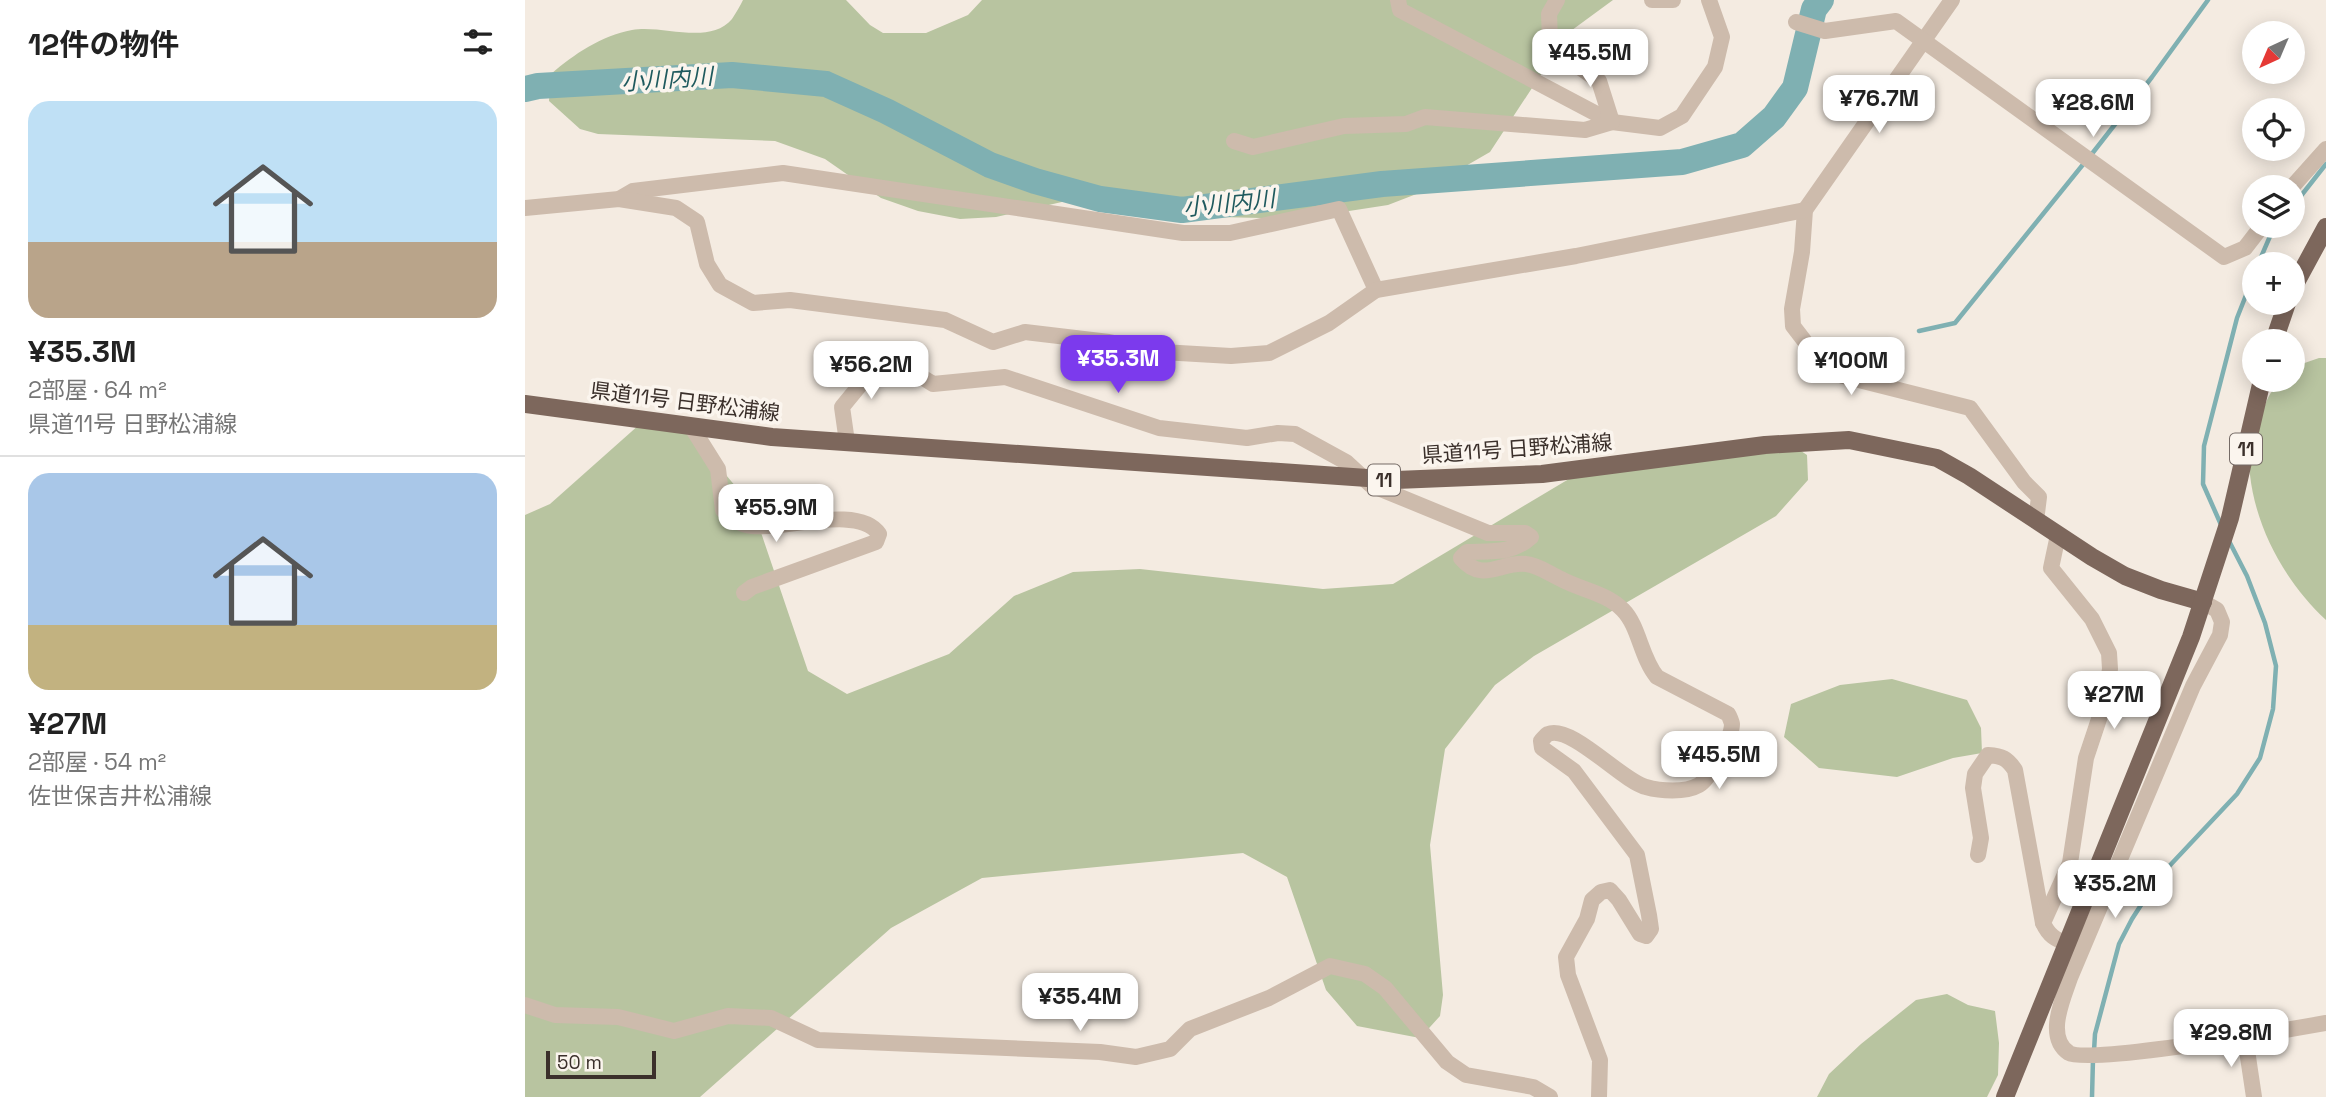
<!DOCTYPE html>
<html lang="ja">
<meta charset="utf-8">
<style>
body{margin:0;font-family:"Space Grotesk","Noto Sans JP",sans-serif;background:#f2f2f2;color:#222;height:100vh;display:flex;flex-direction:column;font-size:26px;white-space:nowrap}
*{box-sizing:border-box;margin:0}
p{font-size:23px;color:#767676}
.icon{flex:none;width:38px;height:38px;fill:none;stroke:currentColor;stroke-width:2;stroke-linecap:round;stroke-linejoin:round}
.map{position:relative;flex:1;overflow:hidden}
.drawer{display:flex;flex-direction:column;background:#fff;width:525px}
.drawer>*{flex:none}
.needle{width:46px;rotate:224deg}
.controls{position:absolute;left:1717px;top:21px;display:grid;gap:14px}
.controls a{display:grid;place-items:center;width:63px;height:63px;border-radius:50%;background:#fff;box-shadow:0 4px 18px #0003;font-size:35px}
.scale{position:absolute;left:21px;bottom:18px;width:110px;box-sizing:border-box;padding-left:7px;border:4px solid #3b302b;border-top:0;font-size:19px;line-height:24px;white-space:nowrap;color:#3b302b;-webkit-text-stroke:5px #fbf5ee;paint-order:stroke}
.price{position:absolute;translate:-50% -60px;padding:0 16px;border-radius:14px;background:#fff;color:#222;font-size:23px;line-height:46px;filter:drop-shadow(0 2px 4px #0008)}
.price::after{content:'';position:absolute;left:50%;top:42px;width:21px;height:16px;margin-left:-10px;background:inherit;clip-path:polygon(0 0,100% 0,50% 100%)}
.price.active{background:#7c3aed;color:#fff}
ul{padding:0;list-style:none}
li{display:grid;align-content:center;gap:14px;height:371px;padding:0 28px}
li+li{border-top:2px solid #e0e0e0}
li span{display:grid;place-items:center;height:217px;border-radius:21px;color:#555}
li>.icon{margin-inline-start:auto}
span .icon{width:126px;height:126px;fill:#fffc;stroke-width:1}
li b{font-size:30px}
h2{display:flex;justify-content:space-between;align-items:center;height:84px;padding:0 28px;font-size:30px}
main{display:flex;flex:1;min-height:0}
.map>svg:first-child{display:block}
.green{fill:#b8c4a0}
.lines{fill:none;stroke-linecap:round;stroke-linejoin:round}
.stream{stroke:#7fb0b2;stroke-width:4.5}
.river{stroke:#7fb0b2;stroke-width:26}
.minor{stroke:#cdbbac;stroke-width:16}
.primary{stroke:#7d675c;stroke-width:18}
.labels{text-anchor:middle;stroke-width:7;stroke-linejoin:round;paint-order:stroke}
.shield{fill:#fbf5ee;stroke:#756b66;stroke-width:2}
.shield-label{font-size:19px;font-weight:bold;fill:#3b302b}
.street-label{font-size:21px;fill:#3b302b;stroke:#fbf5ee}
.water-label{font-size:23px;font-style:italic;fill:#1f5a5e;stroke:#fbf5ee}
</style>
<main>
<section class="drawer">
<h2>12件の物件<svg class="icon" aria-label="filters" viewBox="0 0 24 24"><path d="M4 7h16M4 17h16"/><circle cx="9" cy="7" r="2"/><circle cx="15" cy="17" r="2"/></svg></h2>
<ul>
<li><span style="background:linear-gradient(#bfe0f5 65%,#b9a48a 0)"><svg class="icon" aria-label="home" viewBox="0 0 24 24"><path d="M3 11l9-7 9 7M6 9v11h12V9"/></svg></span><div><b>¥35.3M</b><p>2部屋 · 64 m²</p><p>県道11号 日野松浦線</p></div></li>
<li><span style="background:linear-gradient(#a9c7e8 70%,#c2b280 0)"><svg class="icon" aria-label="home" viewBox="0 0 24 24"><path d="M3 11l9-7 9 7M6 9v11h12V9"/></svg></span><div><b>¥27M</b><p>2部屋 · 54 m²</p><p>佐世保吉井松浦線</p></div></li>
</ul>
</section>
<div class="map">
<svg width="1801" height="1097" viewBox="0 0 1801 1097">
<rect width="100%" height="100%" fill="#f4ebe1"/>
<g class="green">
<path d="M218,0h103l24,25 13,8h43l42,-18 14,-15h631l-45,33 -78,119 -71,41 -31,12 -91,14 -78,-2 -64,-21 -54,-3 -105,24 -36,2 -42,-8 -37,-13 -56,-39 -50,-18 -177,-7 -18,-5 -31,-28 2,-27c23,-20 50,-38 81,-44 30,-6 77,16 100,-11 4,-6 8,-13 11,-19z"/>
<path d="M1794,358h7v262c-40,-37 -70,-91 -76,-145 -1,-13 12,-68 19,-79 3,-6 9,-11 13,-16h11v-13z"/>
<polygon points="144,422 170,438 227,506 283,671 322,694 424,654 489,596 548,572 615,569 798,589 868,584 1064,467 1264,443 1282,455 1283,480 1251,516 1009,656 970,685 920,749 905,845 918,995 915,1016 895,1038 832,1026 801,990 762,877 718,853 457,878 366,928 175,1097 0,1097 0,515 25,504 115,424"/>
<polygon points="1367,679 1442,700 1456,728 1457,753 1428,758 1372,777 1294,768 1259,737 1266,704 1315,685"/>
<polygon points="1422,994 1443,1005 1470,1011 1474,1043 1473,1075 1462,1097 1292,1097 1304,1074 1336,1044 1391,1000"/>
</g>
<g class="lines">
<g class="stream">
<polyline points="1566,155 1627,77 1683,0"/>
<polyline points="1768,206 1801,164"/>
<polyline points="1733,264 1746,234 1752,226"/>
<polyline points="1394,331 1430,323 1560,162"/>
<polyline points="1697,527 1678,484 1679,446 1712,318 1729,275"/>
<polyline points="1569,1051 1570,1034 1594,944 1607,919 1634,877 1712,794 1735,758 1748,709 1751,666 1740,623 1722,576 1704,541"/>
<polyline points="1567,1097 1568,1059"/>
</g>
<polyline class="river" points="0,89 13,86 207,75 301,84 361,111 465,165 510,181 575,199 657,210 857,184 1157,162 1217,145 1249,117 1270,88 1289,9 1296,0"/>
<g class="minor">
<polyline points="873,0 875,10 1087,122 1135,128 1157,116 1190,67 1197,37 1184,0"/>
<polyline points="1127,0 1148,0"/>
<polyline points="1427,0 1280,210 1277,252 1267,309 1268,326 1291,356 1318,376 1445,408 1499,482 1514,497 1511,521"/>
<polyline points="1271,22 1300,31 1371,21 1699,257 1720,248 1737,226"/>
<polyline points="709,141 728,147 819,126 881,124 900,117 1060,130 1087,122 1074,81 1036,54 1025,40 1024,14 1032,0"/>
<polyline points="1767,187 1801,149"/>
<polyline points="96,198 108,191 258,173 658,233 705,233 814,209 851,290"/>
<polyline points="0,208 94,199 151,208 172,222 182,264 195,285 228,303 265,300 420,320 468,342 500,332 584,342 637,352 706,356 744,353 804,323 851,290 1051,256 1280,210"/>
<path d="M343,360l10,-6 15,5 40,25 72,-7 154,51 88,10 31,-5 17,1 51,28 25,23 117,48h37l6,4c-18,17 -41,14 -64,15l-6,6c22,26 40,3 65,6 12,1 24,10 35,15 20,11 46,14 62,31 16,16 18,48 34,67l71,37c1,1 4,9 4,10 0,13 -22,55 -33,61 -14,8 -39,6 -53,2 -24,-6 -75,-63 -98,-53 -2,1 -5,5 -7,7l1,7 32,23 63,84 12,60 2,14 -5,7 -6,-2 -21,-34 -9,-10 -9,2 -9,8 -5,19 -21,38 2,18 32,85 -1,37"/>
<path d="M166,426l27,43 5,41c9,8 17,15 29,16 31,4 107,-22 127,8l-3,8 -124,45 -8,6"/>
<polyline points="322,442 317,407 359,356"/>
<path d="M1533,535l-7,33 41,51 17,34 1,16 -6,35 -18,54 -16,105 -27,60c6,13 12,16 25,21"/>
<path d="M1678,602l14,8 5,12 -2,13 -27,51 -123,292c-7,21 -25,59 -1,75 19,12 223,-24 257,-30"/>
<path d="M1453,855l3,-17 -8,-50 2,-14 13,-19c14,1 19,3 27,15l28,153"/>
<polyline points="0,1005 30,1015 93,1017 149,1031 203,1016 246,1018 293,1040 575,1052 611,1057 645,1049 665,1029 744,998 805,966 840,974 860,988 922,1062 941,1075 1008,1087 1025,1097"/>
<polyline points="1720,1037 1729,1097"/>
</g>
<g class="primary">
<polyline points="1768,288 1801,227"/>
<polyline points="1749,341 1762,303"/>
<polyline points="0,404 247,437 871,480 1017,474 1240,445 1324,440 1412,458 1444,476 1567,557 1600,576 1636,590 1678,602"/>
<polyline points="1480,1097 1666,637 1705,518 1737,380"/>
</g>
</g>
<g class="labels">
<g class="shield">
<rect x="1705" y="433.5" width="32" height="31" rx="5"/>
<rect x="843" y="464.5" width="32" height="31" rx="5"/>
</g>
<g class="shield-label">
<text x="1721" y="456">11</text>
<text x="859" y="487">11</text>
</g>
<g class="street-label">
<text transform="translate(160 402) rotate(7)" y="7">県道11号 日野松浦線</text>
<text transform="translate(992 449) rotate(-4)" y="7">県道11号 日野松浦線</text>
</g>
<g class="water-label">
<text transform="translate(142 79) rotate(-4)" y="8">小川内川</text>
<text transform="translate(704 203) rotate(-6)" y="8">小川内川</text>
</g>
</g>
</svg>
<div class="controls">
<a><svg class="needle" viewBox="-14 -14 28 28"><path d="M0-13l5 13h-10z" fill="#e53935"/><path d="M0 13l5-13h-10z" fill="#767676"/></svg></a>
<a><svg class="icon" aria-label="locate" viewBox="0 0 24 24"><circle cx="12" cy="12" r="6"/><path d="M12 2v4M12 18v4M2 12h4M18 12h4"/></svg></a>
<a><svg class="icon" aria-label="layers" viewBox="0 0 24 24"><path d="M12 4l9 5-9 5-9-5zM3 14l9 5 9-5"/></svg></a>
<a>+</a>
<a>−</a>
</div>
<div class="scale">50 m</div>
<b class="price" style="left:1065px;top:89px">¥45.5M</b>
<b class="price" style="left:1354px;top:135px">¥76.7M</b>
<b class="price" style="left:1568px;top:139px">¥28.6M</b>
<b class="price active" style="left:593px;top:395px">¥35.3M</b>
<b class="price" style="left:1326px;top:397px">¥100M</b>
<b class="price" style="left:346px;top:401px">¥56.2M</b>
<b class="price" style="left:251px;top:544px">¥55.9M</b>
<b class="price" style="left:1589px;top:731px">¥27M</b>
<b class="price" style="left:1194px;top:791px">¥45.5M</b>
<b class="price" style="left:1590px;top:920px">¥35.2M</b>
<b class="price" style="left:555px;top:1033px">¥35.4M</b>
<b class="price" style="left:1706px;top:1069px">¥29.8M</b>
</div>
</main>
